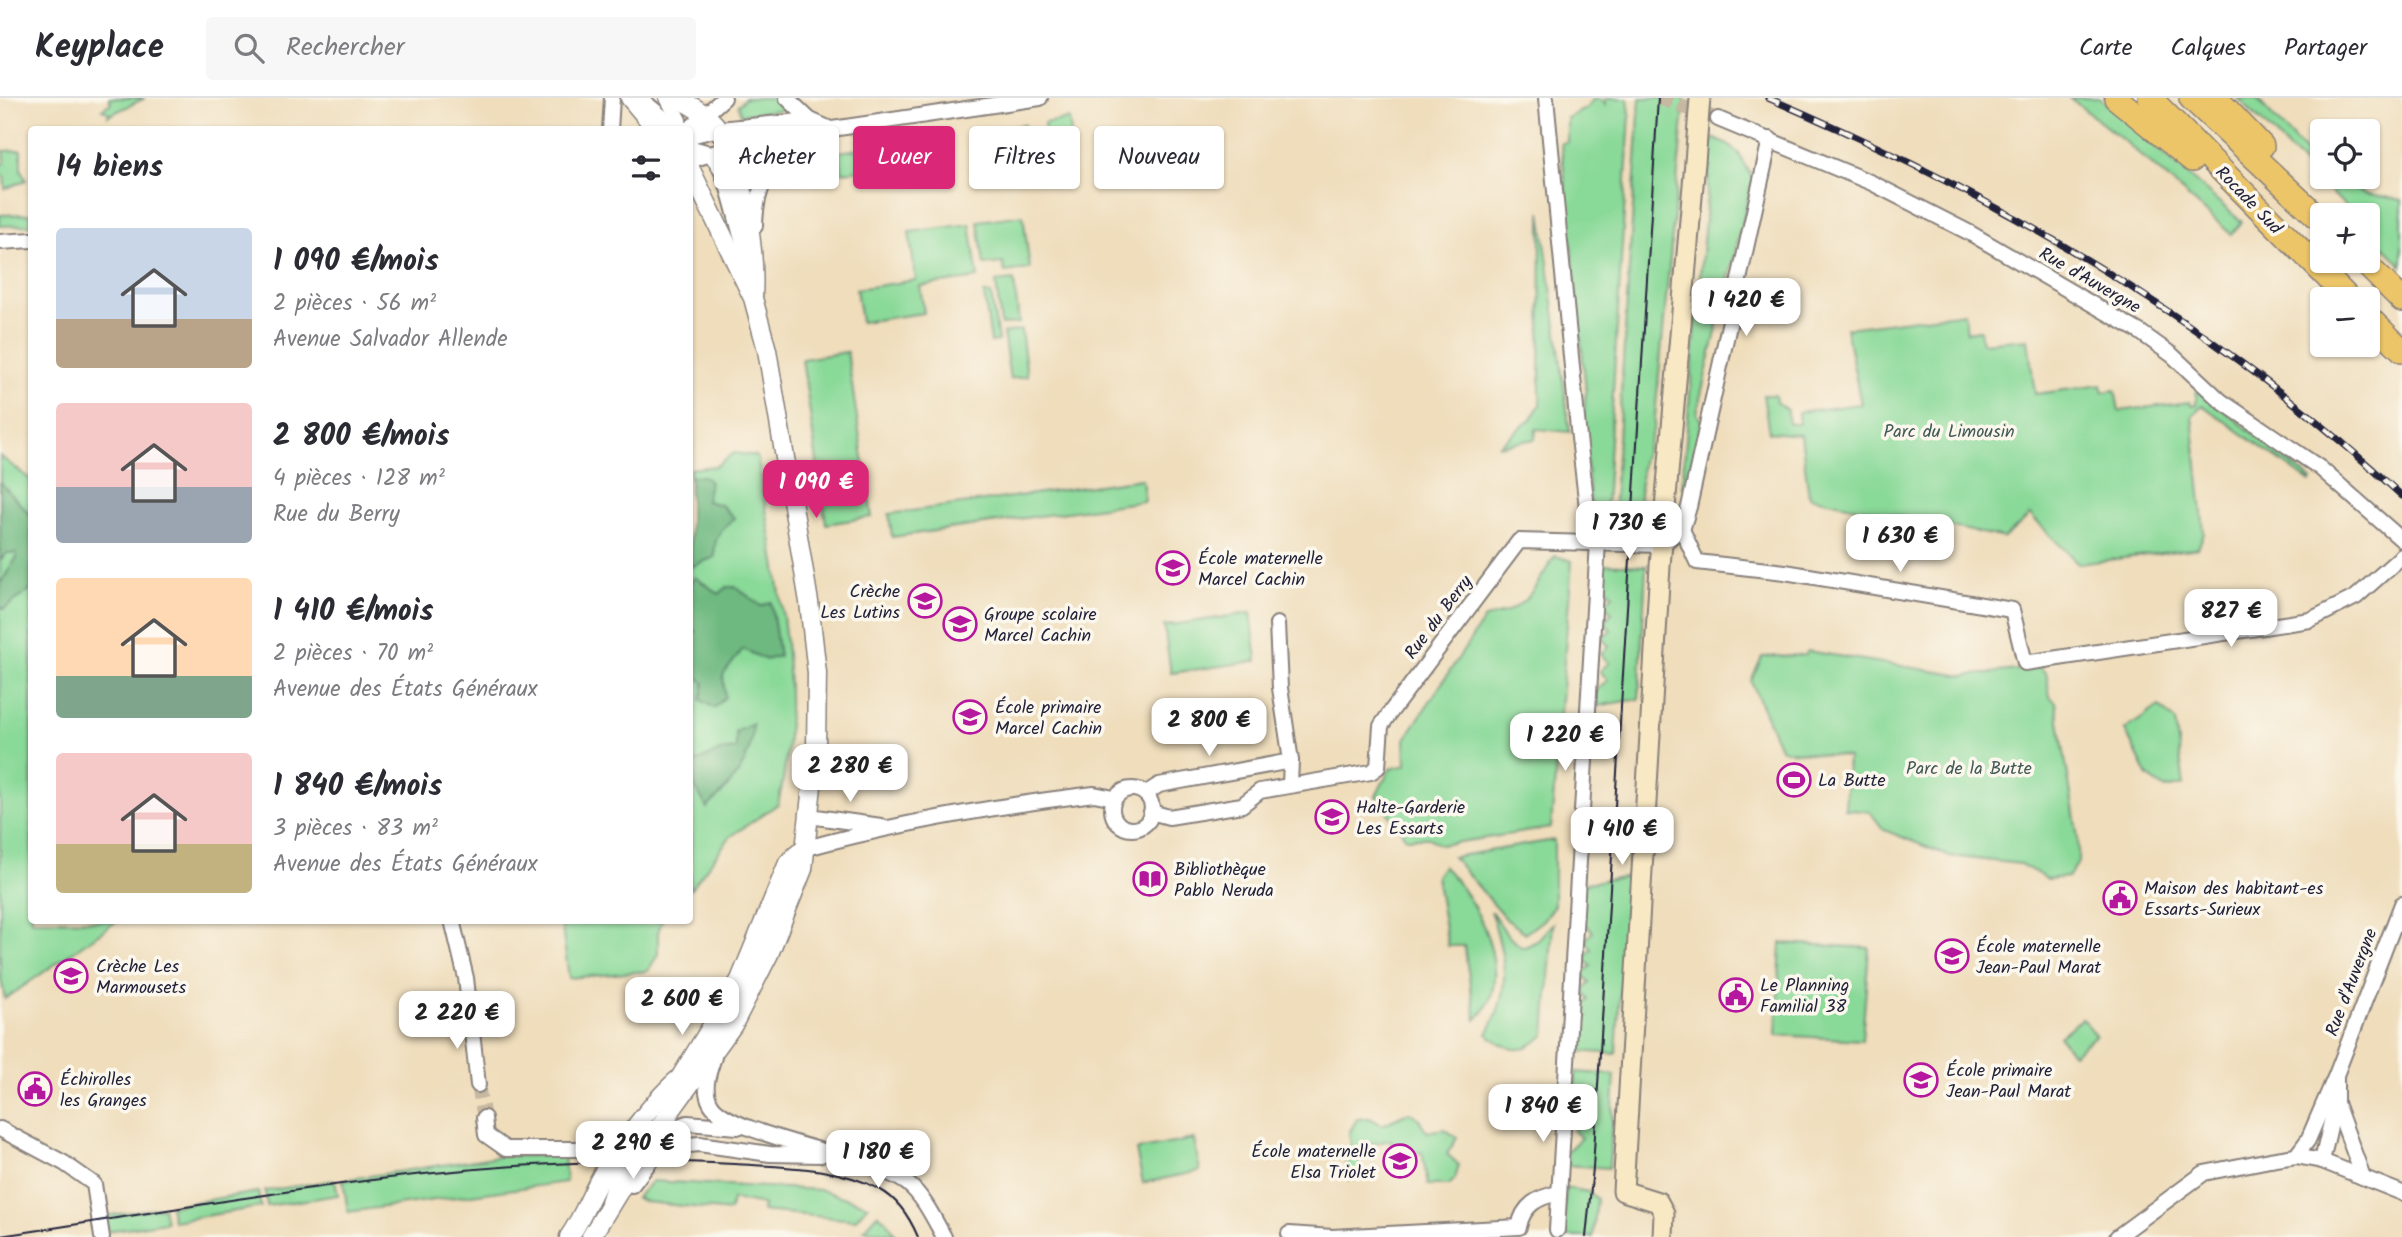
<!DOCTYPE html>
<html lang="fr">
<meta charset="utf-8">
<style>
body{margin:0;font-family:Kalam,sans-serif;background:#f7f7f7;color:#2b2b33;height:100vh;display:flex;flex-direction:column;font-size:26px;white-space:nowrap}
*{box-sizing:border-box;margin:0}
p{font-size:23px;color:#7c7c81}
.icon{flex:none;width:38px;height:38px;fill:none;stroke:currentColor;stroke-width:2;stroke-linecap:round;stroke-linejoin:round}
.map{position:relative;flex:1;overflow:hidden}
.drawer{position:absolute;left:28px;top:28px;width:665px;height:798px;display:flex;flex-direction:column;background:#fff;border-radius:7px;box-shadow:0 2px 5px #0004}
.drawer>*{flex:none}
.hud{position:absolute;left:714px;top:28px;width:665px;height:63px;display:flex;gap:14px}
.buttons{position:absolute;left:2310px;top:21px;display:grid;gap:14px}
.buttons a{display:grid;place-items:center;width:70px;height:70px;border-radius:7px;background:#fff;box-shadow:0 2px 5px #0004;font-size:35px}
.price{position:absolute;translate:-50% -60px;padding:0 16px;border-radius:14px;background:#fff;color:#222;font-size:23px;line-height:46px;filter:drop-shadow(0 2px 4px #0008)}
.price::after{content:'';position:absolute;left:50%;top:42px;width:21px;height:16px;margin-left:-10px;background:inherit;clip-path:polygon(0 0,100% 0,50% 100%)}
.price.current{background:#db2777;color:#fff}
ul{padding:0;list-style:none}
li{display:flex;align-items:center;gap:21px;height:175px;padding:0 28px}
li span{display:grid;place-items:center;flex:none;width:196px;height:140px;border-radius:7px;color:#555}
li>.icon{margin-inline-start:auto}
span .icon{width:84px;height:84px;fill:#fffc;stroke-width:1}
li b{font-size:30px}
h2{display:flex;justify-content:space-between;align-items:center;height:84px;padding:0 28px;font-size:30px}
.pill{padding:0 24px;border-radius:7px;background:#fff;box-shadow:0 2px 5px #0004;font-size:24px;line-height:63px}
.pill.current{background:#db2777;color:#fff}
header{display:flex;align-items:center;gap:42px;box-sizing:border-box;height:98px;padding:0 35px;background:#fff;border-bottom:2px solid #e1e1e2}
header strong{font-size:33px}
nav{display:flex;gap:38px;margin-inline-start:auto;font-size:24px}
.search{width:490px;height:63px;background:#f7f7f7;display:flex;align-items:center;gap:18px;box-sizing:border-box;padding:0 24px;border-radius:7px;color:#7c7c81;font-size:26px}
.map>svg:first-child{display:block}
.green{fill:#89d998;stroke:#567e6a;stroke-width:2}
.forest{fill:#6eb980;stroke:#486e5e;stroke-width:2}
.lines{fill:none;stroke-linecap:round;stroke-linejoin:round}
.minor-tunnel{stroke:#c6b8a1;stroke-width:14;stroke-dasharray:14 7;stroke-linecap:butt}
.minor-casing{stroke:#88807b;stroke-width:18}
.tertiary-casing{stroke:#88807b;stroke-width:21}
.secondary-casing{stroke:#88807b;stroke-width:23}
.trunk-casing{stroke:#88807b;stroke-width:26}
.minor{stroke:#fff;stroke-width:14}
.tertiary{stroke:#fff;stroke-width:18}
.secondary{stroke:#f8e8c3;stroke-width:19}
.trunk{stroke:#edc569;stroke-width:23}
.tram{stroke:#22223b;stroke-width:2}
.rail-casing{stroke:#22223b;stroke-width:7}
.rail{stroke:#fbf7ec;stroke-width:4.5;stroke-dasharray:13;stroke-linecap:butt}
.secondary-bridge-casing{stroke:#88807b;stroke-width:23;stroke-linecap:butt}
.secondary-bridge{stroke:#f8e8c3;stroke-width:19}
.labels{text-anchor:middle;stroke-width:7;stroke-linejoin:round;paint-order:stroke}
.street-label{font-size:18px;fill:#22223b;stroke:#fbf7ec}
.park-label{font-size:18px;fill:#415957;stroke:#fbf7ec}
.poi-label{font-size:18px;fill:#22223b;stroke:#fbf7ec;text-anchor:start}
</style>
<header>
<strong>Keyplace</strong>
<div class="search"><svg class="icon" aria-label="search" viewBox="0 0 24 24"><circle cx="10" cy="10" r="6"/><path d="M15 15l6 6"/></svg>Rechercher</div>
<nav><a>Carte</a><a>Calques</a><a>Partager</a></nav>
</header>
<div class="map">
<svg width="2402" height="1139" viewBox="0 0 2402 1139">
<rect width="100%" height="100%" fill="#fbf7ec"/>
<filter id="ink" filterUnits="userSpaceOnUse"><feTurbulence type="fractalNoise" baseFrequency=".0143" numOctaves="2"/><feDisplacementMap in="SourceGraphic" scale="14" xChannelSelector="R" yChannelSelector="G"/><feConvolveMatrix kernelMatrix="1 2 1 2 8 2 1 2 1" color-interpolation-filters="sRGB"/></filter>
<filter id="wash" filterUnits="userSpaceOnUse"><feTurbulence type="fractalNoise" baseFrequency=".00686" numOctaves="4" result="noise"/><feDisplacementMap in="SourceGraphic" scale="28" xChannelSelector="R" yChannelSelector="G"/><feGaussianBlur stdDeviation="1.57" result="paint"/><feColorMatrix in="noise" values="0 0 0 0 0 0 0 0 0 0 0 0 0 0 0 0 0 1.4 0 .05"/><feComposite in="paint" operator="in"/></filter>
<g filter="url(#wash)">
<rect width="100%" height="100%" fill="#efddbb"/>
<g class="green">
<polygon points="109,0 145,0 108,18 109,15 102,11 111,5"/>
<polygon points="745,0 776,0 785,11 741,17 738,7"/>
<polygon points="1594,0 1602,2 1605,7 1606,0 1628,0 1630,16 1606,409 1595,415 1590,402 1583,320 1586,293 1561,45 1567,44 1567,20 1587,10"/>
<polygon points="1640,0 1685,0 1654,329 1642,364 1638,429 1632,436 1610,434 1601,425 1613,419"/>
<polygon points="2070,0 2099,0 2242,124 2231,136 2128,46"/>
<polygon points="2238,0 2256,0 2322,72 2322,79 2333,79 2364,95 2402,102 2402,168 2368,132 2368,117 2354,117"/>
<polygon points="1069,21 1072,42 1046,45 1044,25"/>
<polygon points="1024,27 1027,49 974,56 971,35"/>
<polygon points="943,39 946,61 889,69 886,47"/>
<polygon points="1712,40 1728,47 1739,56 1753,81 1702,292 1697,315 1702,325 1685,390 1682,388"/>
<polygon points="859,51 862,72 842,74 839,54"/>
<polygon points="21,52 21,72 26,82 5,91 4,78 0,77 0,66 5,65 4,53"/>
<polygon points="1541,113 1570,334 1536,331 1535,341 1498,348 1530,322 1540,307"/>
<polygon points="31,116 31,127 0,128 0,117"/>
<polygon points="1023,117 1030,171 1005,174 1003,165 984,167 978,123"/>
<polygon points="970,126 978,180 920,188 924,215 861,224 856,191 916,182 909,134"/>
<polygon points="1014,182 1019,225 1001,227 996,184"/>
<polygon points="984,196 991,196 998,243 991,244"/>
<polygon points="1964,215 1967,234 1980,232 1982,245 2028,241 2035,296 2101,287 2103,294 2115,292 2119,313 2190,304 2191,308 2196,307 2197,291 2312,382 2310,384 2202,307 2192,318 2204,435 2198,450 2079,466 2030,417 2004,440 1809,399 1801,337 1769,334 1763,297 1775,297 1776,304 1787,312 1789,326 1799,326 1798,314 1861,306 1846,230"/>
<polygon points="1021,232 1027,278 1010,281 1003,235"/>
<polygon points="847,254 872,419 826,426 802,261"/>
<path d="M734,355l22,3 2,4c17,113 48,231 20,344l-48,33 -40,53v-421l26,-3z"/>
<polygon points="0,358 31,382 32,822 117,823 5,901 0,877"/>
<polygon points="1142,381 1145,403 892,439 889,416"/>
<path d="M1555,458l17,5 -21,267 -111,17 -11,-7h-23l-30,-42 14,-27 16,-4 -1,-26 80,-121c43,-7 47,-28 70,-62z"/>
<polygon points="1599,466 1646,468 1639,601 1591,609 1591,597 1608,582 1600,573 1609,565 1601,556 1609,548 1602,540 1611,532 1603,523 1612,515 1604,506 1613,497 1598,482"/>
<polygon points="1251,515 1257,563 1171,575 1164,528"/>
<polygon points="1807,553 1964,578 2042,569 2043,574 2046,574 2050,599 2056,604 2078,740 2078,765 2068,779 2047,781 2020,766 1949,758 1884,732 1870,714 1845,711 1848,659 1781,652 1751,583 1762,559 1806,557"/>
<polygon points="2159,608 2175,623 2184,687 2166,691 2148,679 2125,632"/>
<polygon points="1554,742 1554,807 1543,822 1526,835 1507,822 1453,759"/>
<path d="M1443,768c34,33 76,112 33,154l-12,-74h-16l-12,-70z"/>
<polygon points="1628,778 1616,956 1578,953 1579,927 1588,919 1580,910 1589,902 1582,893 1590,885 1582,876 1591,868 1583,859 1592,851 1585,842 1593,834 1578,818 1581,786"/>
<path d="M1491,813l18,26 14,11 14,-7 16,-18 -8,112c-25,20 -33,18 -58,-1 26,-46 18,-74 4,-123z"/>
<polygon points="561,823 662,823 658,834 658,856 648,873 569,880"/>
<polygon points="1781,845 1869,850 1862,942 1776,937"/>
<polygon points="2082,920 2096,937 2073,956 2059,939"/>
<polygon points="1576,974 1615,977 1609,1070 1564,1067 1564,1056 1581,1040 1573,1032 1581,1024 1574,1015 1582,1006 1575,998"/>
<polygon points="1410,1014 1418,1020 1427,1034 1444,1031 1457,1040 1447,1056 1459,1067 1455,1081 1449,1087 1428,1087 1422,1054 1394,1057 1392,1042 1358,1048 1362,1080 1349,1082 1345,1050 1351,1048 1349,1035 1357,1021 1370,1020 1382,1027"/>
<polygon points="1194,1041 1200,1073 1143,1085 1136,1052"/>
<polygon points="564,1057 566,1084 348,1114 343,1082 501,1058"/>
<polygon points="335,1082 338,1097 267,1108 265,1093"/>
<polygon points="652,1083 821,1092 868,1107 855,1122 762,1113 763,1107 732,1101 730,1113 645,1104 636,1100"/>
<polygon points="1566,1090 1589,1094 1597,1101 1593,1139 1562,1139"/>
<polygon points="258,1094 261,1109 173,1123 170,1108"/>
<polygon points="163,1109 166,1124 108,1133 105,1118"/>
<polygon points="878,1116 887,1123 897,1139 892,1139 892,1135 864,1132"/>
</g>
<g class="forest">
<path d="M690,378h13l7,6 -4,19 15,4 13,13c-14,12 -21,20 -19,39l-25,10z"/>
<polygon points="0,384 32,419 31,491 4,511 0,509 0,486 17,459 16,455 7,455 0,462"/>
<polygon points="695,479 719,496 727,489 736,489 761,508 771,504 779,558 766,562 743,551 723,577 725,599 714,610 701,602 704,585 690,572 690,538 696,533 690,528 690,486"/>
<path d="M753,626c-1,38 -19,58 -46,84l-17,-30v-13l30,-14 16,-2v-17z"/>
</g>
</g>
<g filter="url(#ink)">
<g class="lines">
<g class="minor-tunnel">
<polyline points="1659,0 1718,21"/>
<polyline points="478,987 484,1020"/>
</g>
<defs>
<g id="minor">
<polyline points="640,0 678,32"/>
<polyline points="667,0 679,22 679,32"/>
<polyline points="787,0 810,22"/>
<polyline points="1546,0 1578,331 1587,410 1598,444 1557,1132"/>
<polyline points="1718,21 1872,85 1970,135 2140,234 2172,257 2221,303 2320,370 2402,442"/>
<polyline points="610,32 612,0"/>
<polyline points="688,32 724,0"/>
<polyline points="690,38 719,31 810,22 828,30"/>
<path d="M690,50c6,1 16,3 20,7 21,17 26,78 40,107"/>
<polyline points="690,63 745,44 1040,0"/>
<path d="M755,128c1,-51 20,-62 57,-92"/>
<polyline points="0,144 32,142"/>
<polyline points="1679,425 1697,464 1785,474 2012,512 2025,565 2310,522 2356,499 2402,458"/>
<polyline points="1277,526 1280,590 1291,663 1290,686"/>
<circle cx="1132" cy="711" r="20"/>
<polyline points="1145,696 1159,687 1291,663"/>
<polyline points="1151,714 1169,719 1242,707 1260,693 1371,674 1378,669 1381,628 1392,612 1519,443 1662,447 1683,429 1689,409 1770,41"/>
<polyline points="809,718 881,728"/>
<path d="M803,751c95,-26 192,-43 291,-55l20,4"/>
<polyline points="452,822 466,880 478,987"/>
<path d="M714,959c-5,15 -12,32 -3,47 19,32 159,51 197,80 16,13 26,35 36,53"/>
<polyline points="2336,978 2336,1005 2363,1079"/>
<polyline points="484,1020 486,1037 506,1051 652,1051"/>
<polyline points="0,1031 64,1065 94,1086 102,1139"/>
<polyline points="652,1037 687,1025 738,1029"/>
<polyline points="2296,1058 2308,1042 2336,977 2402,806"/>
<polyline points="2322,1063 2335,1007"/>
<polyline points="632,1087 655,1057 679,1048 699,1046 770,1056 821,1057"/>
<polyline points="608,1104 619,1070 619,1051"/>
<path d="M1289,1136l43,3 187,-10c4,-22 19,-30 40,-34"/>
<polyline points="2117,1139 2204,1075 2270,1062 2296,1058 2322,1063 2402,1095"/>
</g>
<g id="tertiary">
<polyline points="630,0 657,32"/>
<path d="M678,0c15,9 29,16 39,29 26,35 39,126 36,169"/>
<path d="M569,1139c14,-20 21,-41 33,-62 16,-27 54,-78 78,-97l60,-98 48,-117 15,-14"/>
<polyline points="591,1139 654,1036 733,927 769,856 803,771 816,651 817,575 809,504 767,252 753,200 690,70"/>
</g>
<polyline id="secondary" points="1663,1139 1664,1115 1658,1104 1623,1093 1660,468 1695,64"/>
<g id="trunk">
<polyline points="2116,0 2192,62"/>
<polyline points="2150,0 2349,201"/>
<polyline points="2191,0 2322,123"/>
<polyline points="2216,0 2262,48"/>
<polyline points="2363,163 2402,202"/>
<polyline points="2368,219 2402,252"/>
</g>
</defs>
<use href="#minor" class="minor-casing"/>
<use href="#tertiary" class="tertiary-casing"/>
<use href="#secondary" class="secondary-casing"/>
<use href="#trunk" class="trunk-casing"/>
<use href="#minor" class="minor"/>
<use href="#tertiary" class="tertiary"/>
<use href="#secondary" class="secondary"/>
<use href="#trunk" class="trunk"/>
<g class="tram">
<path d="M0,1138c244,-36 487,-87 734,-72 48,3 102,2 145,25 19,10 31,29 39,48"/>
<polyline points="1586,1139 1593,1070 1658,0"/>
</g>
<defs>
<path id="rail" d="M1768,0c231,98 450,226 634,398"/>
</defs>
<use href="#rail" class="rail-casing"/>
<use href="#rail" class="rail"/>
<defs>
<polyline id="secondary-bridge" points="1695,64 1700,0"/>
</defs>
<use href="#secondary-bridge" class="secondary-bridge-casing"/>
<use href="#secondary-bridge" class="secondary-bridge"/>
</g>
</g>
<defs>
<symbol id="school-ring" viewBox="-11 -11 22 22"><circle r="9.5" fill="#fbf7ec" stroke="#b5179e" stroke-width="1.5"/><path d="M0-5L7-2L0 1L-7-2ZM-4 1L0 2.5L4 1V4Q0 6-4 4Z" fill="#b5179e"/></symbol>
<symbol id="stadium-ring" viewBox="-11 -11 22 22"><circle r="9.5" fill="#fbf7ec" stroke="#b5179e" stroke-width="1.5"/><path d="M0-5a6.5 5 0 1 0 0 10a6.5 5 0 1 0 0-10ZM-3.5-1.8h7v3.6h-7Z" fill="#b5179e"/></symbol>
<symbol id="library-ring" viewBox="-11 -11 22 22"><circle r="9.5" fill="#fbf7ec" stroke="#b5179e" stroke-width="1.5"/><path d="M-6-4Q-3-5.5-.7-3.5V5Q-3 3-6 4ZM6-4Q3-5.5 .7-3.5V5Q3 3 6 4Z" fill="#b5179e"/></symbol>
<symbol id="civic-ring" viewBox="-11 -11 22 22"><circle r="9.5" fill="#fbf7ec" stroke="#b5179e" stroke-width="1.5"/><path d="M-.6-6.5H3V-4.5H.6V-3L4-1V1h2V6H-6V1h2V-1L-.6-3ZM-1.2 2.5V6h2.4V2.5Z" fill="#b5179e"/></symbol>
</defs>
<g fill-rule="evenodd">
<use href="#school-ring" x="1154" y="451" width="38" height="38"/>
<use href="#school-ring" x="906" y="484" width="38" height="38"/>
<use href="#school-ring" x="941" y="507" width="38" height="38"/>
<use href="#school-ring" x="951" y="600" width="38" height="38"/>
<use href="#stadium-ring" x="1775" y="663" width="38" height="38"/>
<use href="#school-ring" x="1313" y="700" width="38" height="38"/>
<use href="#library-ring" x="1131" y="762" width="38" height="38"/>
<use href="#civic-ring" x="2101" y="781" width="38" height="38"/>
<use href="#school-ring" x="1933" y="839" width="38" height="38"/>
<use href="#school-ring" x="52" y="859" width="38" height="38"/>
<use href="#civic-ring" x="1717" y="878" width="38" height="38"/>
<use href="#school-ring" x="1902" y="963" width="38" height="38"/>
<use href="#civic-ring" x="16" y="972" width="38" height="38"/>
<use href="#school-ring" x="1381" y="1044" width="38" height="38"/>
</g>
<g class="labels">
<g class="street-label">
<text transform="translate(2249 102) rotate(46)" y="6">Rocade Sud</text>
<text transform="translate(2090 182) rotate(30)" y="6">Rue d'Auvergne</text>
<text transform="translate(1438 519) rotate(-53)" y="6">Rue du Berry</text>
<text transform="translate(2351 884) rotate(-69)" y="6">Rue d'Auvergne</text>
</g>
<g class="park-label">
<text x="1949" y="339">Parc du Limousin</text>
<text x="1969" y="676">Parc de la Butte</text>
</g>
<g class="poi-label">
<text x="1198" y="466">École maternelle<tspan x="1198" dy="21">Marcel Cachin</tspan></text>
<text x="900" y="499" text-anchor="end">Crèche<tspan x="900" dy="21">Les Lutins</tspan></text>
<text x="984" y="522">Groupe scolaire<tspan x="984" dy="21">Marcel Cachin</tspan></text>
<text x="995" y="615">École primaire<tspan x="995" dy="21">Marcel Cachin</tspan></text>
<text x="1818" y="688">La Butte</text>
<text x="1356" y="715">Halte-Garderie<tspan x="1356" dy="21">Les Essarts</tspan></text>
<text x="1174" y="777">Bibliothèque<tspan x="1174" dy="21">Pablo Neruda</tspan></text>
<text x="2144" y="796">Maison des habitant-es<tspan x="2144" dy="21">Essarts-Surieux</tspan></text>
<text x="1976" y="854">École maternelle<tspan x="1976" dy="21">Jean-Paul Marat</tspan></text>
<text x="96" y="874">Crèche Les<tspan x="96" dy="21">Marmousets</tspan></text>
<text x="1760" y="893">Le Planning<tspan x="1760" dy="21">Familial 38</tspan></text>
<text x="1946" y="978">École primaire<tspan x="1946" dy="21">Jean-Paul Marat</tspan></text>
<text x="60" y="987">Échirolles<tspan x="60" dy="21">les Granges</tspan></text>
<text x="1376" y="1059" text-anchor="end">École maternelle<tspan x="1376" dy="21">Elsa Triolet</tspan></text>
</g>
</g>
</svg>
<div class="buttons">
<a><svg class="icon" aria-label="locate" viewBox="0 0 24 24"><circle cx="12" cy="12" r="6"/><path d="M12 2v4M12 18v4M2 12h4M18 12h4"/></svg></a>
<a>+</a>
<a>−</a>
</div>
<b class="price" style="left:1746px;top:240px">1 420 €</b>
<b class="price current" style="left:816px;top:422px">1 090 €</b>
<b class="price" style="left:1629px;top:463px">1 730 €</b>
<b class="price" style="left:1900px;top:476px">1 630 €</b>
<b class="price" style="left:2231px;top:551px">827 €</b>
<b class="price" style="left:1209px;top:660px">2 800 €</b>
<b class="price" style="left:1565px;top:675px">1 220 €</b>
<b class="price" style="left:850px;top:706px">2 280 €</b>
<b class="price" style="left:1622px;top:769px">1 410 €</b>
<b class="price" style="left:682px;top:939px">2 600 €</b>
<b class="price" style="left:457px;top:953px">2 220 €</b>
<b class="price" style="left:1543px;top:1046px">1 840 €</b>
<b class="price" style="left:633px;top:1083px">2 290 €</b>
<b class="price" style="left:878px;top:1092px">1 180 €</b>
<div class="hud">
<a class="pill">Acheter</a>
<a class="pill current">Louer</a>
<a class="pill">Filtres</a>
<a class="pill">Nouveau</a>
</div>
<section class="drawer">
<h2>14 biens<svg class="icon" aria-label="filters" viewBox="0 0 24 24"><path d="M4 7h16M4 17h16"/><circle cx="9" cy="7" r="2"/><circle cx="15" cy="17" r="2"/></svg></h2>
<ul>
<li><span style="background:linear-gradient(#c9d6e8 65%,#b9a48a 0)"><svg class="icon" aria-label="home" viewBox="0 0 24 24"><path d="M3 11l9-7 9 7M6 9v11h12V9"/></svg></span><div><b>1 090 €/mois</b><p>2 pièces · 56 m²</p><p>Avenue Salvador Allende</p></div></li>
<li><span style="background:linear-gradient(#f6c9c9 60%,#9aa5b1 0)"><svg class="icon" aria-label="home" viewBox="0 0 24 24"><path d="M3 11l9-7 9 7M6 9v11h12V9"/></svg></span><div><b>2 800 €/mois</b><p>4 pièces · 128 m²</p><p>Rue du Berry</p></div></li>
<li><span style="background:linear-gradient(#ffd9b3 70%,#7fa58c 0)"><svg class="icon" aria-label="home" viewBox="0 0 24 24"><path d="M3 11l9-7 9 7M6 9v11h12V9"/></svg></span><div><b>1 410 €/mois</b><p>2 pièces · 70 m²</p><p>Avenue des États Généraux</p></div></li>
<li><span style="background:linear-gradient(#f6c9c9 65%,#c2b280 0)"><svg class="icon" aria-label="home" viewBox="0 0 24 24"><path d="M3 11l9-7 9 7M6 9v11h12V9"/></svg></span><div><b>1 840 €/mois</b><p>3 pièces · 83 m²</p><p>Avenue des États Généraux</p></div></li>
</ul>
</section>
</div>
